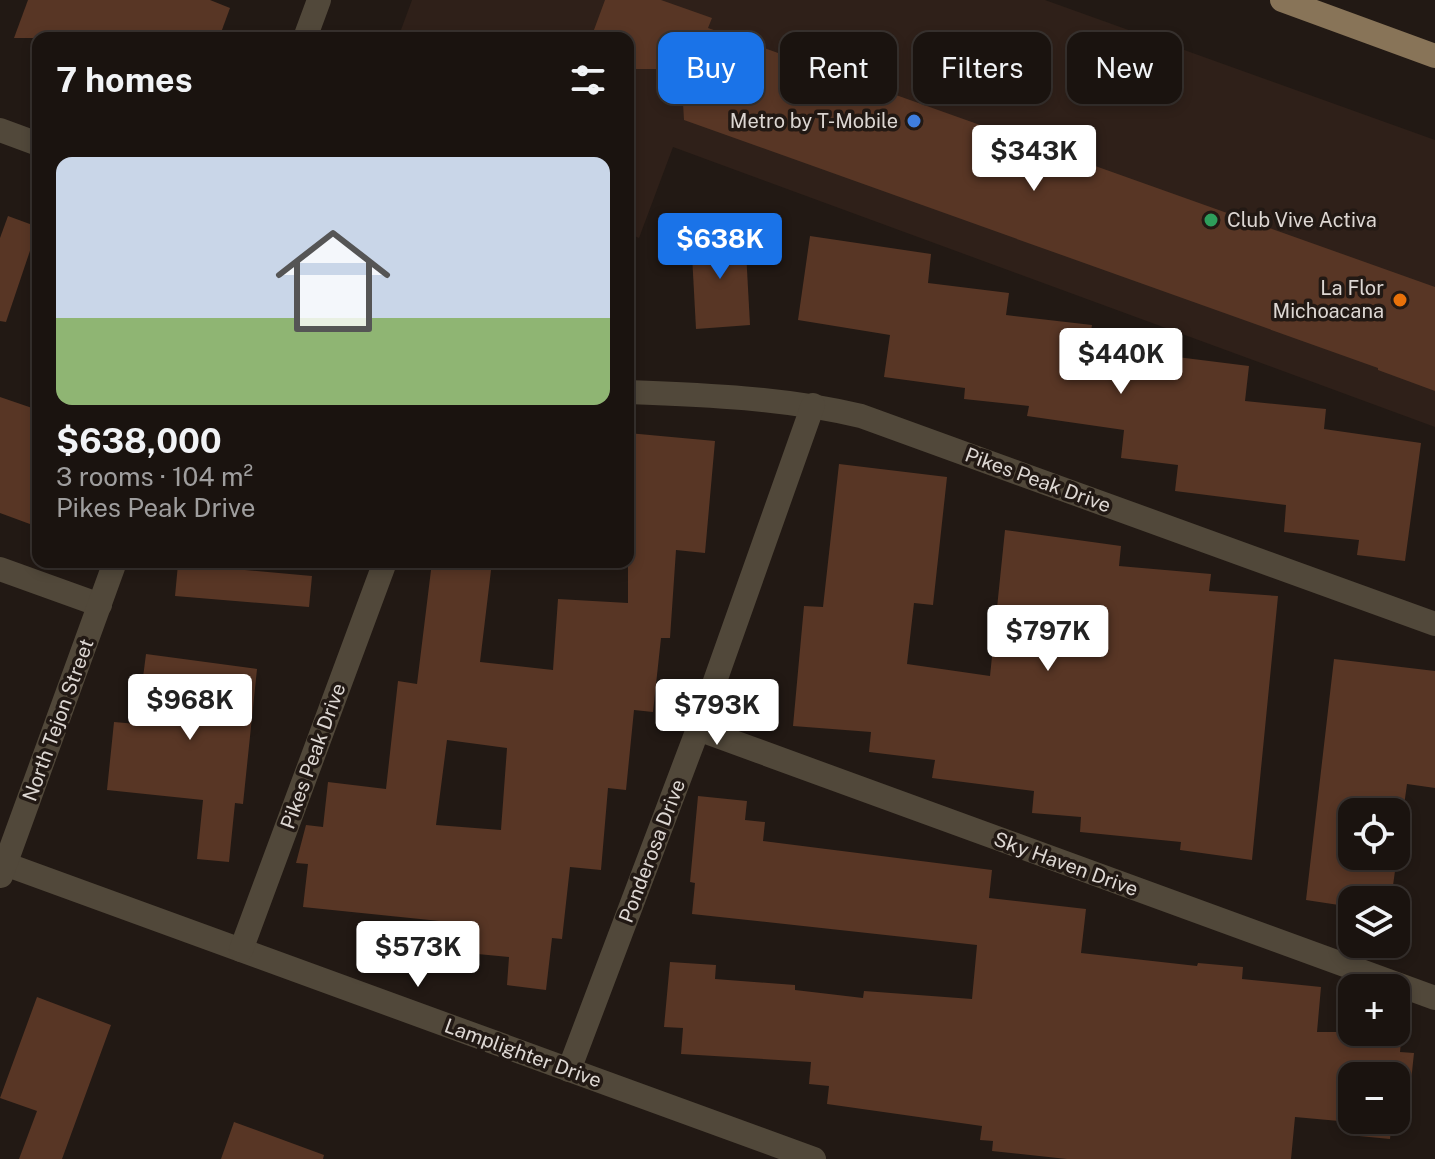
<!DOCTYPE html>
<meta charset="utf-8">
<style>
body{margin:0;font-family:"Public Sans",sans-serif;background:#27201d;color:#f1f3f6;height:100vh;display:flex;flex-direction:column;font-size:30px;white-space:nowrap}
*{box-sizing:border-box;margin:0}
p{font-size:26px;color:#9f9e9e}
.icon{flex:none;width:44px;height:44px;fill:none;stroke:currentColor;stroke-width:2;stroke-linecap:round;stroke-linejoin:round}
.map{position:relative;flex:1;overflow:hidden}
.panel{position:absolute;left:32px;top:32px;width:602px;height:536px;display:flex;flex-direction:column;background:#1a130f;border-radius:16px;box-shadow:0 4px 12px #0003,0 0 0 2px #38322f}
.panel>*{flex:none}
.hud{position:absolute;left:658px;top:32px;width:656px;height:72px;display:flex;gap:16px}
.tools{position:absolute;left:1338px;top:798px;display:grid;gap:16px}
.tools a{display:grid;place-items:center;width:72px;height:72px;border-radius:16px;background:#1a130f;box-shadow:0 4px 12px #0003,0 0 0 2px #38322f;font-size:40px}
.price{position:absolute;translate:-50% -68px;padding:0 18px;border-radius:8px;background:#fff;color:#222;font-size:26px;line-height:52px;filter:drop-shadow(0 2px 4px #0008)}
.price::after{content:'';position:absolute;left:50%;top:48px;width:24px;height:18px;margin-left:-12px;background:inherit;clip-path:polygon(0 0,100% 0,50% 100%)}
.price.active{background:#1a73e8;color:#fff}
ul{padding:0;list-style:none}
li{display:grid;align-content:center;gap:16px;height:424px;padding:0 24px}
li span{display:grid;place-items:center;height:248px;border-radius:16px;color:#555}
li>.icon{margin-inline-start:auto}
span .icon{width:144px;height:144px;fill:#fffc;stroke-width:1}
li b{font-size:34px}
h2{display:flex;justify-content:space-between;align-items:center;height:96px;padding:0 24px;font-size:34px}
.tag{padding:0 28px;border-radius:16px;background:#1a130f;box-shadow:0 4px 12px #0003,0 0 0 2px #38322f;font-size:28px;line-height:72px}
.tag.active{background:#1a73e8;color:#fff}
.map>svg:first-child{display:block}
.built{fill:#2f2019}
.building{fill:#583625;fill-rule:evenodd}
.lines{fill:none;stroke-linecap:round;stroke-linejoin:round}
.street{stroke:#51483a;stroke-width:24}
.primary{stroke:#887458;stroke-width:24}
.shop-dot{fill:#3f7fe0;stroke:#221914;stroke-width:3}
.leisure-dot{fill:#2e9e5b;stroke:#221914;stroke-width:3}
.food-dot{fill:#e8710a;stroke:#221914;stroke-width:3}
.labels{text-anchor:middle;stroke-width:7;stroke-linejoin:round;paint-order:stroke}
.poi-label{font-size:20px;fill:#ddd7d3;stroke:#221914;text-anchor:end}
.street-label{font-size:20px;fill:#ddd7d3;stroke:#221914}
</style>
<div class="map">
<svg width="1435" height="1159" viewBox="0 0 1435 1159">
<rect width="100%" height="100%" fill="#221914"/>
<polygon class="built" points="412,0 1045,0 1435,140 1435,427 673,147 639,238 628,233 628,38 398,38"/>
<g class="building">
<polygon points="28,0 210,0 230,8 219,38 14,38"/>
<polygon points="605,0 661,0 712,18 708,28 1435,287 1435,391 1378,370 1378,368 684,120 681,69 628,69 628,38 591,38"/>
<polygon points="8,216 38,227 6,322 0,321 0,238"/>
<polygon points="745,233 750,325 696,329 691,236"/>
<polygon points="810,236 931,254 928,283 1009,293 1006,315 1092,325 1089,346 1249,366 1245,401 1326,409 1324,429 1421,443 1405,561 1357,555 1359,540 1284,532 1286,505 1175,491 1178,465 1121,458 1124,430 1027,416 1029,406 964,399 965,388 884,377 890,335 798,320"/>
<polygon points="0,397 38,410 38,527 0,513"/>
<path d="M628,433l87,8 -10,112 -29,-3 -6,88h-9l-8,74 -19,-2 -8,80 -18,-2 -7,82 -31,-3 -8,72 -10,-1 -6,52 -39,-5 2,-28 -63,-6 3,-29 -146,-15 5,-43 -12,-1 10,-38 17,2 5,-45 58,7 12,-108 19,3 15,-122h60l-12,100 73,8 5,-71 70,4zM447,740l60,8 -6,82 -65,-5z"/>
<polygon points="839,464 947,477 933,605 914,603 907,664 990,676 1005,530 1121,546 1119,566 1211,574 1209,591 1278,596 1252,860 1180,850 1181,842 1080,832 1081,817 1032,813 1034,791 932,778 935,760 869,752 871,732 793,726 804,606 823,607"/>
<polygon points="178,564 312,576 309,607 175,596"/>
<polygon points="146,654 257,669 243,804 235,803 229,862 197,859 203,800 107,790 114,722 137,724"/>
<path d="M1334,659l101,12v117l-28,-4 -16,116h-39v7l-46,-7zM1352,812h44v44h-44z"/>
<polygon points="698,796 747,801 745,820 765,822 763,841 992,870 989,898 1086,909 1081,953 1197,966 1198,963 1243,967 1242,979 1321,987 1317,1032 1402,1032 1400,1052 1414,1053 1408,1110 1396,1109 1396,1076 1352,1076 1352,1120 1392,1120 1390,1139 1359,1136 1361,1123 1295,1117 1291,1159 1067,1159 992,1151 993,1141 980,1140 982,1126 827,1104 829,1086 809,1084 811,1062 681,1054 683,1028 664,1027 670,962 716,965 715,979 795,985 795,990 863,998 864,991 972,999 977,945 692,914 695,883 690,882"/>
<polygon points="37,997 111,1025 62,1159 19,1159 37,1111 0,1098"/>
<polygon points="234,1122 324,1155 323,1159 221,1159"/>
</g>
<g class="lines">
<g class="street">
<polyline points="305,38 319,0"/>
<polyline points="0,130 38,144"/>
<path d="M628,392c79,3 157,6 233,24l574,208"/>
<polyline points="0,569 100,605"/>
<polyline points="698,729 1435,998"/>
<polyline points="5,864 814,1159"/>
<polyline points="1,876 115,562"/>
<polyline points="241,950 385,562"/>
<polyline points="569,1070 698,729 813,405"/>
</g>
<polyline class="primary" points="1282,0 1435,56"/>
</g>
<circle class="shop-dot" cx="914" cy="121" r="8"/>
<circle class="leisure-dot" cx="1211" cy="220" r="8"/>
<circle class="food-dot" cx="1400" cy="300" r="8"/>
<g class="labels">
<g class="poi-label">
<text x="898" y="128">Metro by T-Mobile</text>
<text x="1227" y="227" text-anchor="start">Club Vive Activa</text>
<text x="1384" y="295">La Flor<tspan x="1384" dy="23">Michoacana</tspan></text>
</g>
<g class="street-label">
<text transform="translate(1038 480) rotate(20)" y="7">Pikes Peak Drive</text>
<text transform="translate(58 720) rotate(-70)" y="7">North Tejon Street</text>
<text transform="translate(313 756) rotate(-70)" y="7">Pikes Peak Drive</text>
<text transform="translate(652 851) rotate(-69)" y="7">Ponderosa Drive</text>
<text transform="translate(1066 864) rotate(20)" y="7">Sky Haven Drive</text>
<text transform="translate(523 1053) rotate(20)" y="7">Lamplighter Drive</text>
</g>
</g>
</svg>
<div class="tools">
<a><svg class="icon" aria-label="locate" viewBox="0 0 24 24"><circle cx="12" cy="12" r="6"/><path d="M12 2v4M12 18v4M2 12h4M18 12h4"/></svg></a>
<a><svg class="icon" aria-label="layers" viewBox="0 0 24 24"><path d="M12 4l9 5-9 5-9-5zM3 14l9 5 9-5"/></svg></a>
<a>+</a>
<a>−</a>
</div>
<b class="price" style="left:1034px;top:193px">$343K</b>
<b class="price active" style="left:720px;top:281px">$638K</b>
<b class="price" style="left:1121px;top:396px">$440K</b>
<b class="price" style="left:1048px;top:673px">$797K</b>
<b class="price" style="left:190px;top:742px">$968K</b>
<b class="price" style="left:717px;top:747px">$793K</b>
<b class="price" style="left:418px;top:989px">$573K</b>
<div class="hud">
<a class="tag active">Buy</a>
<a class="tag">Rent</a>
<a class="tag">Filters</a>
<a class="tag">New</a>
</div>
<section class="panel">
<h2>7 homes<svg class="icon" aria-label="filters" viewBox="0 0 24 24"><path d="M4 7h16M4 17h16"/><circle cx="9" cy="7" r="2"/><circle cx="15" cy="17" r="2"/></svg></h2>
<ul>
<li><span style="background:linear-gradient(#c9d6e8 65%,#8fb573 0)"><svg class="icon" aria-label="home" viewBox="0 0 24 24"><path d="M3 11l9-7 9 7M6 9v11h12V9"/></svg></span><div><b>$638,000</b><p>3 rooms · 104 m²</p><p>Pikes Peak Drive</p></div></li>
</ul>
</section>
</div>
